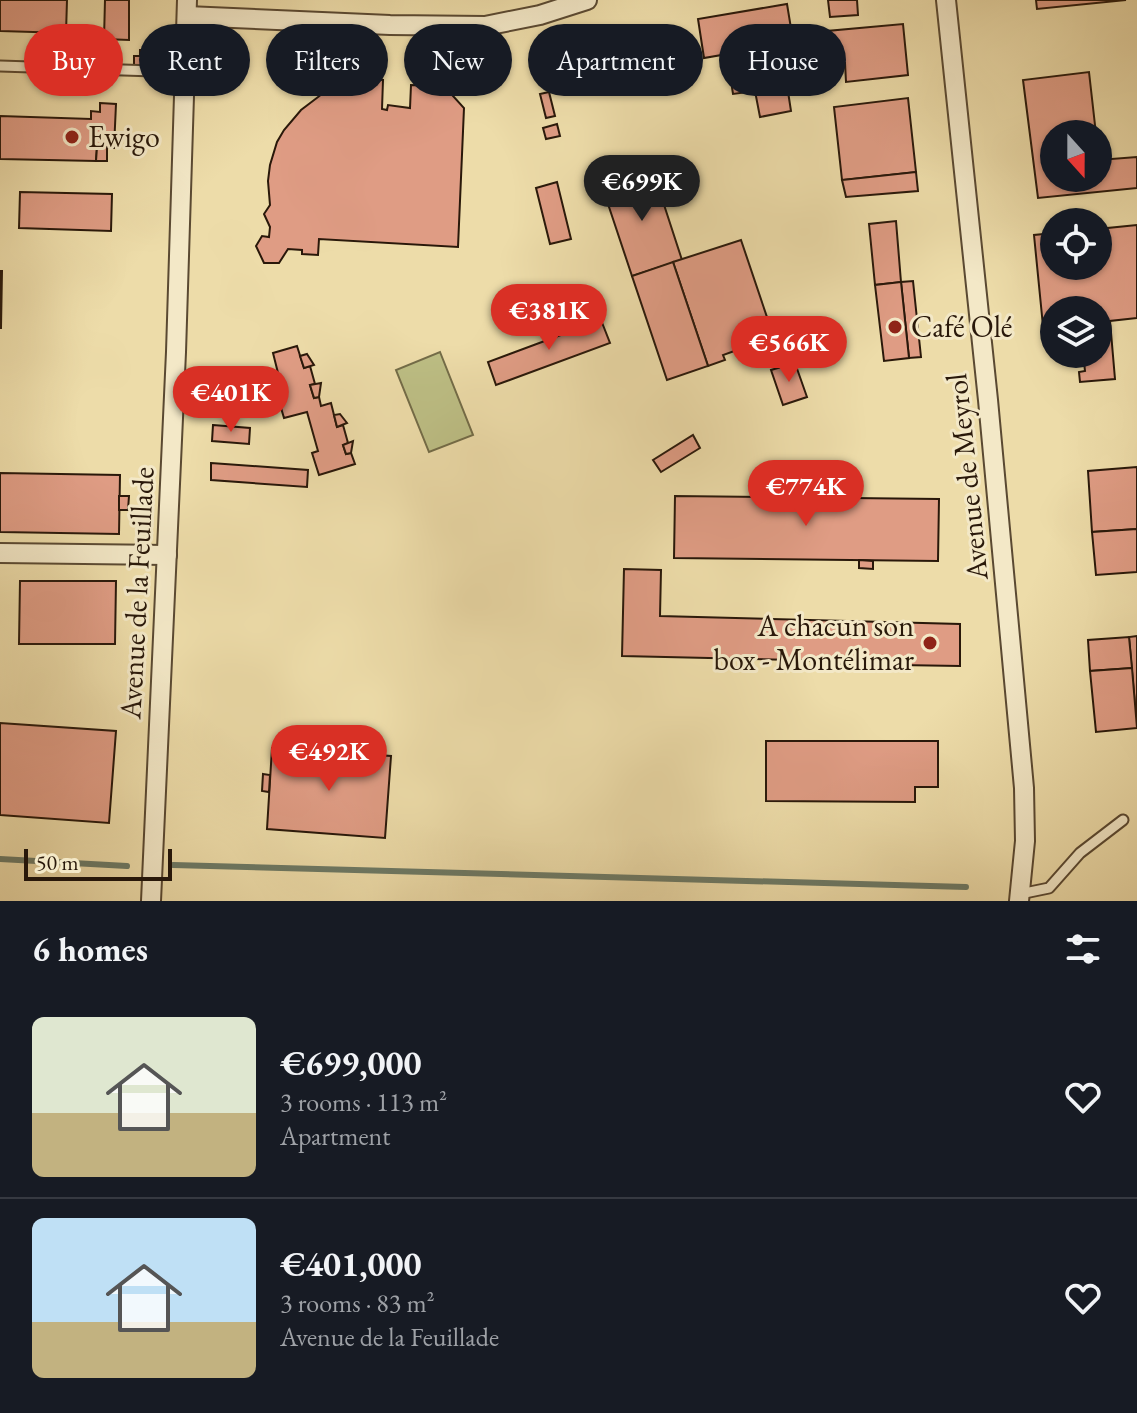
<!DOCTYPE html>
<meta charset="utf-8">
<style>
body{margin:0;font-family:"EB Garamond",serif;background:#20242c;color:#f1f3f6;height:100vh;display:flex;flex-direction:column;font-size:30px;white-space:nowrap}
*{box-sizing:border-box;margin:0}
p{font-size:26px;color:#9ea1a6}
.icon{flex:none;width:44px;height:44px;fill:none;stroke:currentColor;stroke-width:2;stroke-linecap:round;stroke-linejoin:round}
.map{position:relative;height:901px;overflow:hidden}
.details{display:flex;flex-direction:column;background:#171b24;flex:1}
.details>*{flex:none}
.banner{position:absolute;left:24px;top:24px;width:1090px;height:72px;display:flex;gap:16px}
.needle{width:52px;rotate:159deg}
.buttons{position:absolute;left:1040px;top:120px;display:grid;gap:16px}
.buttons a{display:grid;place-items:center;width:72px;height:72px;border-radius:50%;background:#171b24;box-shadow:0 2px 6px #0004;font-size:40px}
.scale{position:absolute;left:24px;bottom:20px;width:148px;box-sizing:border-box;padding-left:8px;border:4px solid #29180a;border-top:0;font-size:22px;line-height:28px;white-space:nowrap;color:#29180a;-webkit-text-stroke:6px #f3e8c7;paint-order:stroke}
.price{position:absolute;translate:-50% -68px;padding:0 18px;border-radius:28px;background:#d93025;color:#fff;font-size:26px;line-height:52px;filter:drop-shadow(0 2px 4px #0008)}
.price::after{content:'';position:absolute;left:50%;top:48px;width:24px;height:18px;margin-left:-12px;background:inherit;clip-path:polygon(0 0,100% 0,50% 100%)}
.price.selected{background:#222;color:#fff}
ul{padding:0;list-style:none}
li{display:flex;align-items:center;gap:24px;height:200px;padding:0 32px}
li+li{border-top:2px solid #363941}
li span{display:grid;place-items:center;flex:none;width:224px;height:160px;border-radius:12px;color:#555}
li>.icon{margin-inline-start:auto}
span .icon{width:96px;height:96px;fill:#fffc;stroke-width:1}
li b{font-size:34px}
h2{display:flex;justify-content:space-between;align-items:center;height:96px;padding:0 32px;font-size:34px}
.pill{padding:0 28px;border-radius:36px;background:#171b24;box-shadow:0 2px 6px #0004;font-size:28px;line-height:72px}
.pill.selected{background:#d93025;color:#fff}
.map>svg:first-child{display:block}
.green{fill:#bdbf85;stroke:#736c48;stroke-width:2}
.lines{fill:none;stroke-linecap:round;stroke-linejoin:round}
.stream{stroke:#6d7a66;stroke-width:6}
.building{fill:#df9c84;stroke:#29180a;stroke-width:2}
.service-casing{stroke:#5a4932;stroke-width:13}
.minor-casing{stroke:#5a4932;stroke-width:22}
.service{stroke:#f3e8c7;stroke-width:9}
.minor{stroke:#f3e8c7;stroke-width:18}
.poi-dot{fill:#8f2418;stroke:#f3e8c7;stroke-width:3}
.labels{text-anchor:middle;stroke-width:6;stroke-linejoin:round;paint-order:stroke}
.poi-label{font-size:30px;fill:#29180a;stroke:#f3e8c7;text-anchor:start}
.street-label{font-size:30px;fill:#29180a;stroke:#f3e8c7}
</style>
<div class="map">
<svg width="1137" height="901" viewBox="0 0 1137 901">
<rect width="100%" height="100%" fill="#eddca9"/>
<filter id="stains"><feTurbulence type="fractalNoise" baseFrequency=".0025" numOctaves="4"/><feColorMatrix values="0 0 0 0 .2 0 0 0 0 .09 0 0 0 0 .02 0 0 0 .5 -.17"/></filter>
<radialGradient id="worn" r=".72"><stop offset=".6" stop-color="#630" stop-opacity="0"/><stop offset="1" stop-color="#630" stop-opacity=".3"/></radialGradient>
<polygon class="green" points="440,352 473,435 429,452 396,370"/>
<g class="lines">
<g class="stream">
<polyline points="0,859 127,866"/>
<polyline points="173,865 966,887"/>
</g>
</g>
<g class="building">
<polygon points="0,0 67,0 66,33 0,31"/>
<polygon points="105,0 129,0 129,40 104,39"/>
<polygon points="828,0 857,0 858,15 830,17"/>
<polygon points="1036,0 1126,0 1037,9"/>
<polygon points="787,4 800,83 787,85 791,111 760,117 755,91 733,94 731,81 743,79 739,52 704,58 698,19"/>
<polygon points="903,24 908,75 846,82 845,63 830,64 827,31"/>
<polygon points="595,31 613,37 622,60 609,65 603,83 589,73 575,77 568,55 572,39 581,42 592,38"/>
<polygon points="140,50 150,50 150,66 134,66 134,56 140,56"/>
<polygon points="739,52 743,79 731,81 727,54"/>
<polygon points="1089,72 1096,134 1054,134 1054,178 1098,178 1098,152 1099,160 1137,157 1137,188 1038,198 1023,80"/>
<polygon points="368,79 383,80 382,109 387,110 388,105 410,108 411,85 444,86 464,108 458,247 319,239 318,255 302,254 302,250 288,249 279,263 264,263 256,246 262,236 269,237 270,227 264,214 270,205 268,181 270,165 277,142 284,130 301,110 322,94 336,87"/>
<polygon points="549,92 555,116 546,118 540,94"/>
<polygon points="908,98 916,172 842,180 834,107"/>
<polygon points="100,103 116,104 114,148 97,147 96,161 0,159 0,116 91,119 91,111 100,112"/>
<polygon points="557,124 560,136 546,139 543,128"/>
<polygon points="97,147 107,147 107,161 96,161"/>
<polygon points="653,171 682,260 632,276 601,183 622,176 624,181"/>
<polygon points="916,172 918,191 846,197 842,180"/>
<polygon points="557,182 571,239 550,244 536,188"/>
<polygon points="20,192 112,194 111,231 19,228"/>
<polygon points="896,221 901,282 875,285 869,224"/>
<polygon points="1137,225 1137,318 1110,321 1115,379 1080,382 1079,372 1085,371 1083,354 1098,354 1098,310 1054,310 1054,325 1043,326 1034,235 1054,233 1054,266 1098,266 1098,229"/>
<polygon points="741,240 771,329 749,337 751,345 723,355 725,360 708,366 673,262"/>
<polygon points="673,262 708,366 667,380 632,276"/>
<polygon points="0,271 2,271 1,328 0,328"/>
<polygon points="913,281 921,357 909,358 901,282"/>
<polygon points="901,282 909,358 884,361 875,285"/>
<polygon points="601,320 610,343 496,385 488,362"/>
<polygon points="297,346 304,368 310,366 315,384 310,385 314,398 319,397 321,406 331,403 337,427 343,425 348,443 343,445 346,454 351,453 355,464 319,475 312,453 318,451 307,412 284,418 277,394 283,393 273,353"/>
<polygon points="307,354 314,365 304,368 300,356"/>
<polygon points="795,363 807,397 783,405 771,370"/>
<polygon points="321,383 319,397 314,398 310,385"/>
<polygon points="340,414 347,423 337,427 334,415"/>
<polygon points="213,425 250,428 249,444 212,441"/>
<polygon points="693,435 700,448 661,472 653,460"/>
<polygon points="353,441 351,453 346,454 343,445"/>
<polygon points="211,463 308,470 307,487 211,480"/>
<polygon points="1137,467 1137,529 1092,532 1088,471"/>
<polygon points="0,473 120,475 119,534 0,532"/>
<polygon points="119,496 129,496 128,510 119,510"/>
<polygon points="675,496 939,499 938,561 674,558"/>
<polygon points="1137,529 1137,572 1096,575 1092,532"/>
<polygon points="859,560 873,561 873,569 859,568"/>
<polygon points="624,569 661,570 660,616 960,624 960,666 836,664 836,661 622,656"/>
<polygon points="20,581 116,581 115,644 19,644"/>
<polygon points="1137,636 1137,728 1129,637"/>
<polygon points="1129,637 1132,668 1090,671 1088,640"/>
<polygon points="1132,668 1137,728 1096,732 1090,671"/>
<polygon points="0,723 116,731 109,823 0,815"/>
<polygon points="766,741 938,741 938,787 915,787 915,802 766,801"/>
<polygon points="272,748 391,756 385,838 267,829"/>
<polygon points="263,774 270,775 269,792 262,791"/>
</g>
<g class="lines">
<defs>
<g id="service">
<polyline points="0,66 185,72"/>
<polyline points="1020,894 1049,888 1080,853 1123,820"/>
</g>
<g id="minor">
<polyline points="946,0 988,400 1024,788 1025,841 1019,901"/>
<polyline points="187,16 390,25 485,26 540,15 587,0"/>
<polyline points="0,553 167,555"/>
<polyline points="151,901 176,352 187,0"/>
</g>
</defs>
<use href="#service" class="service-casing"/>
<use href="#minor" class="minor-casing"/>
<use href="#service" class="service"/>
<use href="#minor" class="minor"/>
</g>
<g class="poi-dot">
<circle cx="72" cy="137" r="8"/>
<circle cx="895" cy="327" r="8"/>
<circle cx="930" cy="643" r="8"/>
</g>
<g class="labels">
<g class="poi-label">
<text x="88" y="147">Ewigo</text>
<text x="911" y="337">Café Olé</text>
<text x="914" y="636" text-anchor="end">A chacun son<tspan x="914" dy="34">box - Montélimar</tspan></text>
</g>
<g class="street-label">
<text transform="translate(967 477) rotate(-96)" y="10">Avenue de Meyrol</text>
<text transform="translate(137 593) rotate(-87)" y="10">Avenue de la Feuillade</text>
</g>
</g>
<rect width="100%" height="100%" filter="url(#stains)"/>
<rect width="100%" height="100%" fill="url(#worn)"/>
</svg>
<div class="buttons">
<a><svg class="needle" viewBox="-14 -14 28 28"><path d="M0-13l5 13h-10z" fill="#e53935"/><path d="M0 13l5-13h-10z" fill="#9ea1a6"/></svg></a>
<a><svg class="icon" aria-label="locate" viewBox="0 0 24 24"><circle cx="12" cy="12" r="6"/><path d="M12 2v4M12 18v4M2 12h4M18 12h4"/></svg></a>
<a><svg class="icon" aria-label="layers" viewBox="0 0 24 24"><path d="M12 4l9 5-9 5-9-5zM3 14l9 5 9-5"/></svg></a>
</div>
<div class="scale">50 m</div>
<b class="price selected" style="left:642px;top:223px">€699K</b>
<b class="price" style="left:549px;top:352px">€381K</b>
<b class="price" style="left:789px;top:384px">€566K</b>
<b class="price" style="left:231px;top:434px">€401K</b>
<b class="price" style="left:806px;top:528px">€774K</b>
<b class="price" style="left:329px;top:793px">€492K</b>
<div class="banner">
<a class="pill selected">Buy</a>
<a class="pill">Rent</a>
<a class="pill">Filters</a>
<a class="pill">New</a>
<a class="pill">Apartment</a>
<a class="pill">House</a>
</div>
</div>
<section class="details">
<h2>6 homes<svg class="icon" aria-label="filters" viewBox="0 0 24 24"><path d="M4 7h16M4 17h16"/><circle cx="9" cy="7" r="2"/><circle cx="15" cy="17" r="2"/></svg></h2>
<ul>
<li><span style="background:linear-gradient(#dfe7d0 60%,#c2b280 0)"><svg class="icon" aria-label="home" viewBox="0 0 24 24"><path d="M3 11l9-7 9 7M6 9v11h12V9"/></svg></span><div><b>€699,000</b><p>3 rooms · 113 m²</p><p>Apartment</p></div><svg class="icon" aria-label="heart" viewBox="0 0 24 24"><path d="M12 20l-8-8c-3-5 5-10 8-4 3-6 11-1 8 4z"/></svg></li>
<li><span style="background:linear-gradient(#bfe0f5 65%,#c2b280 0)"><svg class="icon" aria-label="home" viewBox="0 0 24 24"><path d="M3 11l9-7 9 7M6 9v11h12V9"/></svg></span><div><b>€401,000</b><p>3 rooms · 83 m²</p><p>Avenue de la Feuillade</p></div><svg class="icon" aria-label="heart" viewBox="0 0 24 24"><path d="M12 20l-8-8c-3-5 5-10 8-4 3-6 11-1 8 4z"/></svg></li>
</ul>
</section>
